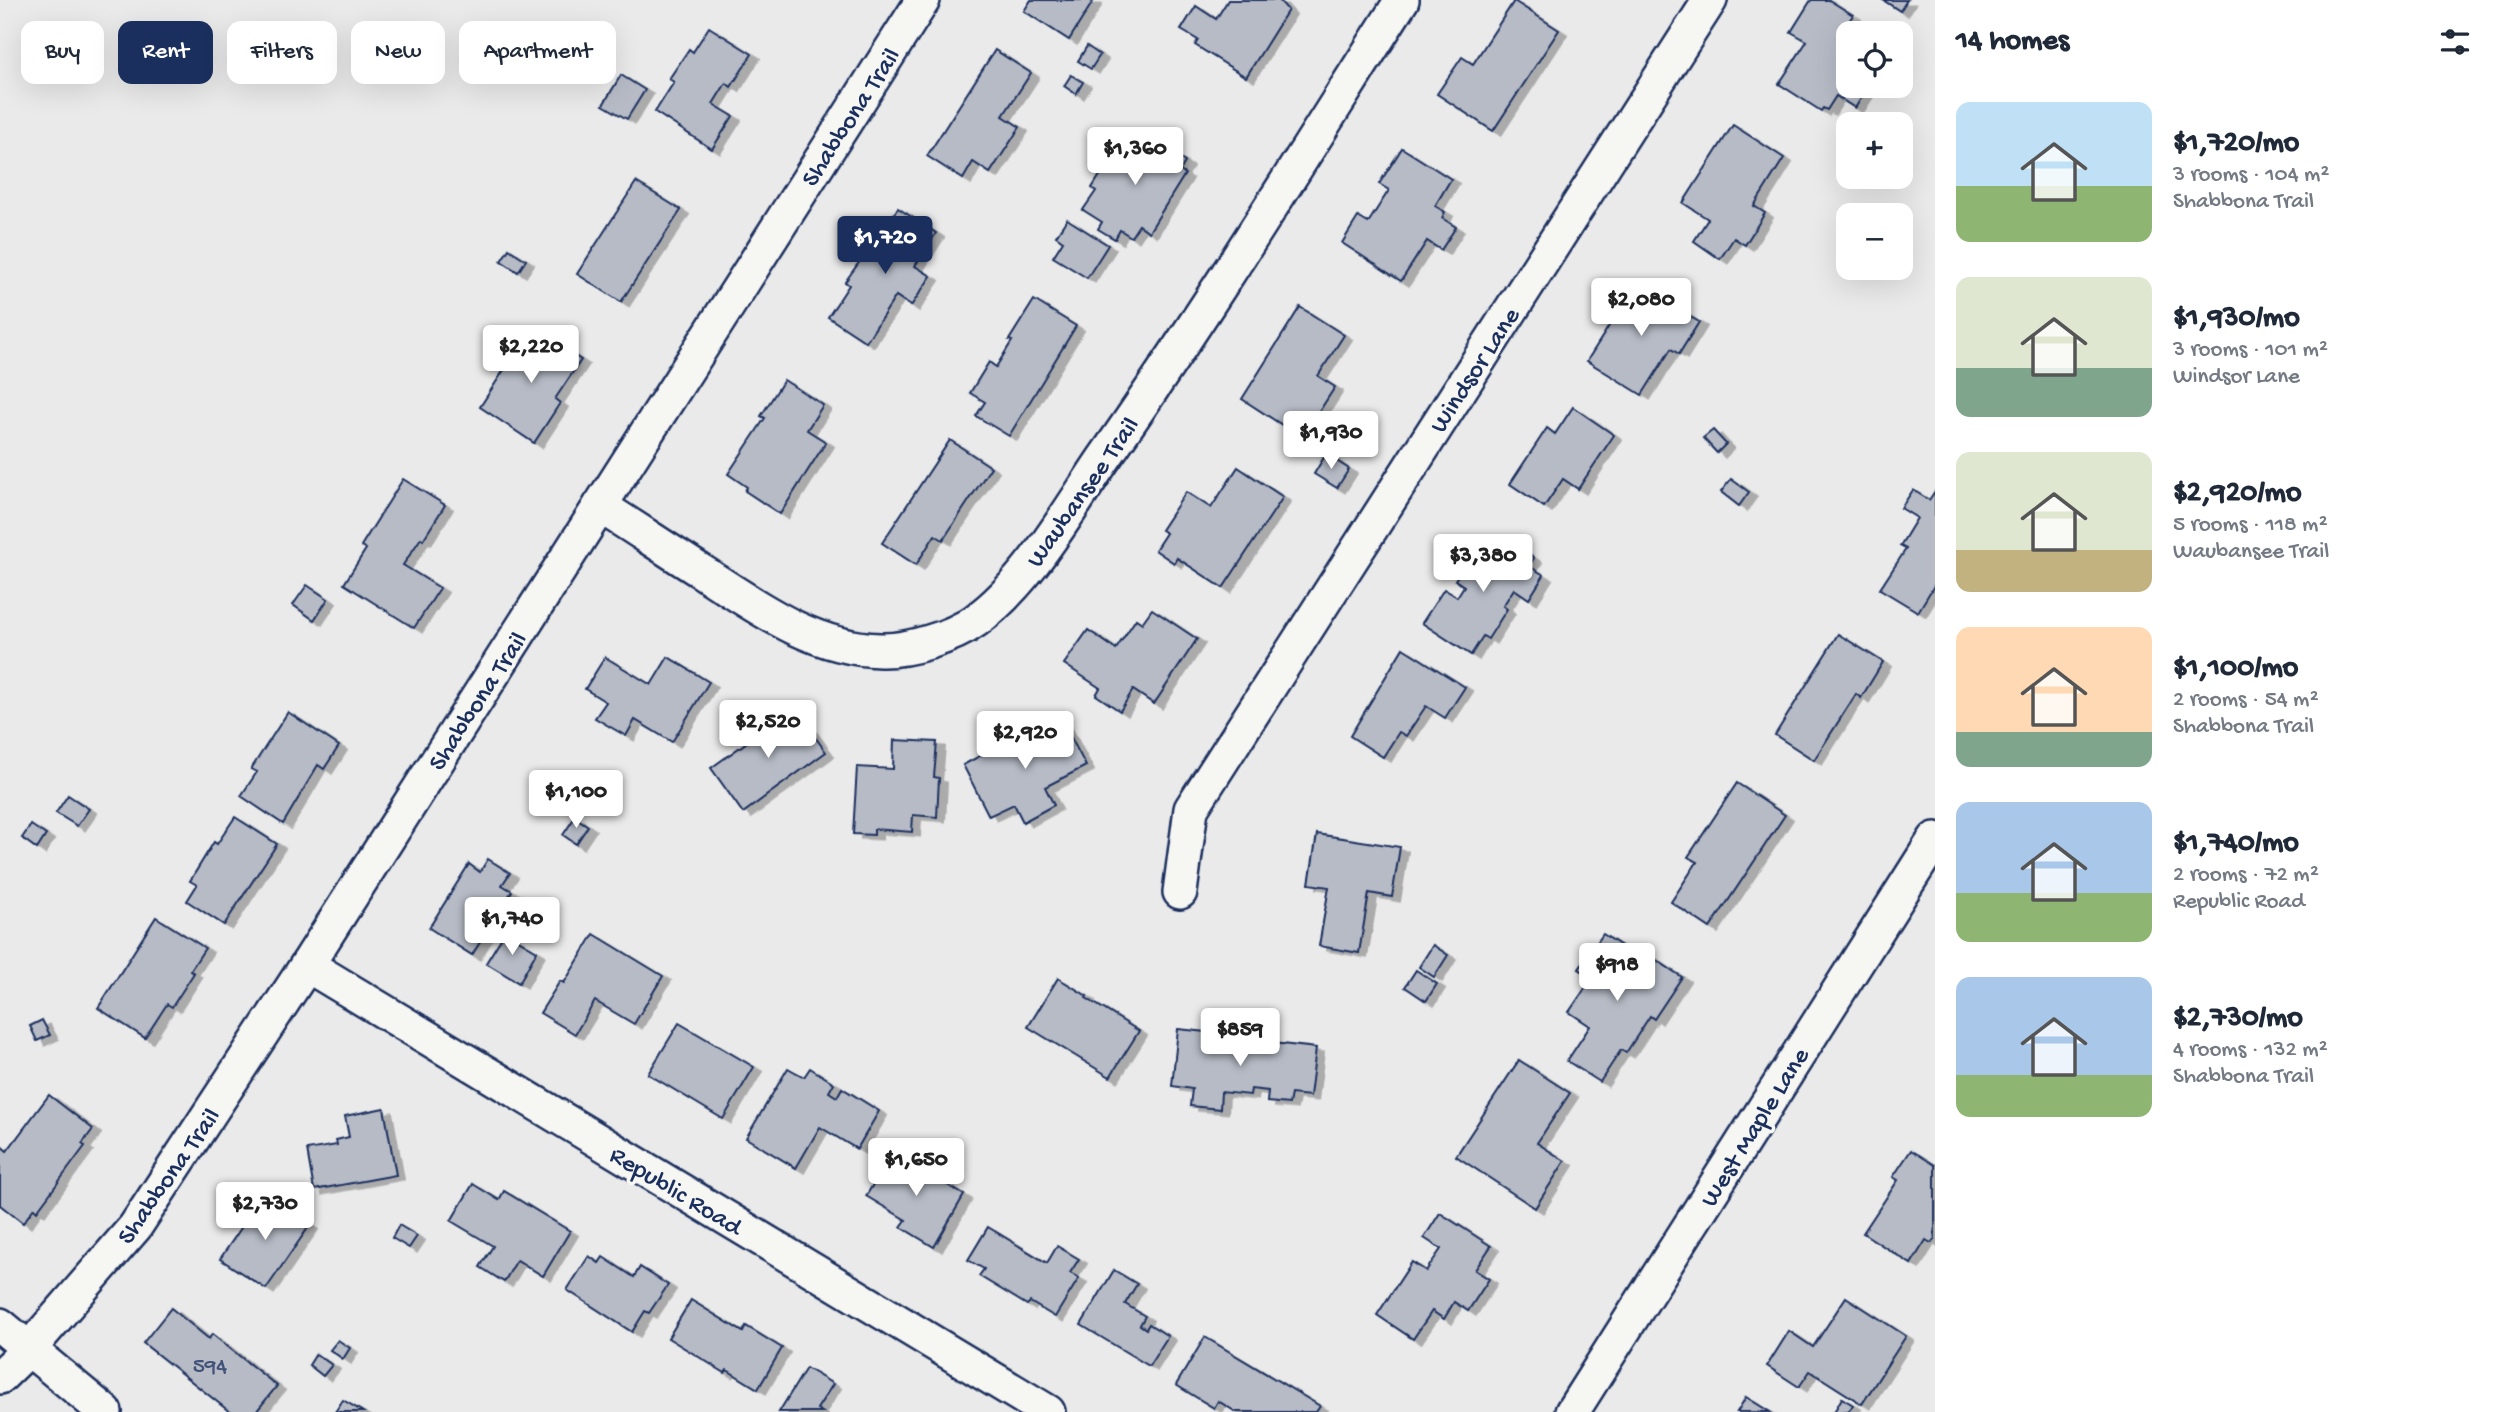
<!DOCTYPE html>
<meta charset="utf-8">
<style>
body{margin:0;font-family:"Gochi Hand",sans-serif;background:#f2f2f3;color:#1f2937;height:100vh;display:flex;flex-direction:column;font-size:26px;white-space:nowrap}
*{box-sizing:border-box;margin:0}
p{font-size:23px;color:#747a83}
.icon{flex:none;width:38px;height:38px;fill:none;stroke:currentColor;stroke-width:2;stroke-linecap:round;stroke-linejoin:round}
.map{position:relative;flex:1;overflow:hidden}
.panel{display:flex;flex-direction:column;background:#fff;width:560px}
.panel>*{flex:none}
.top-card{position:absolute;left:21px;top:21px;width:665px;height:63px;display:flex;gap:14px}
.fabs{position:absolute;left:1836px;top:21px;display:grid;gap:14px}
.fabs a{display:grid;place-items:center;width:77px;height:77px;border-radius:14px;background:#fff;box-shadow:0 7px 28px #0002;font-size:35px}
.price{position:absolute;translate:-50% -60px;padding:0 16px;border-radius:7px;background:#fff;color:#222;font-size:23px;line-height:46px;filter:drop-shadow(0 2px 4px #0008)}
.price::after{content:'';position:absolute;left:50%;top:42px;width:21px;height:16px;margin-left:-10px;background:inherit;clip-path:polygon(0 0,100% 0,50% 100%)}
.price.selected{background:#1b2f5e;color:#fff}
ul{padding:0;list-style:none}
li{display:flex;align-items:center;gap:21px;height:175px;padding:0 21px}
li span{display:grid;place-items:center;flex:none;width:196px;height:140px;border-radius:14px;color:#555}
li>.icon{margin-inline-start:auto}
span .icon{width:84px;height:84px;fill:#fffc;stroke-width:1}
li b{font-size:30px}
h2{display:flex;justify-content:space-between;align-items:center;height:84px;padding:0 21px;font-size:30px}
.chip{padding:0 24px;border-radius:14px;background:#fff;box-shadow:0 7px 28px #0002;font-size:24px;line-height:63px}
.chip.selected{background:#1b2f5e;color:#fff}
main{display:flex;flex:1;min-height:0}
.map>svg:first-child{display:block}
.building{fill:#b6bbc6;stroke:#1b2f5e;stroke-width:2;filter:url(#shadow)}
.lines{fill:none;stroke-linecap:round;stroke-linejoin:round}
.street-casing{stroke:#1b2f5e;stroke-width:38}
.street{stroke:#f6f6f2;stroke-width:33}
.labels{text-anchor:middle;stroke-width:7;stroke-linejoin:round;paint-order:stroke}
.number-label{font-size:23px;fill:#425278}
.street-label{font-size:26px;fill:#1b2f5e;stroke:#f6f6f2}
</style>
<main>
<div class="map">
<svg width="1935" height="1412" viewBox="0 0 1935 1412">
<defs>
<filter id="shadow"><feDropShadow dx="8" dy="4.5" stdDeviation="0" flood-color="#0004"/></filter>
</defs>
<rect width="100%" height="100%" fill="#e9eae9"/>
<filter id="ink" filterUnits="userSpaceOnUse"><feTurbulence type="fractalNoise" baseFrequency=".0143" numOctaves="2"/><feDisplacementMap in="SourceGraphic" scale="14" xChannelSelector="R" yChannelSelector="G"/><feConvolveMatrix kernelMatrix="1 2 1 2 8 2 1 2 1" color-interpolation-filters="sRGB"/></filter>
<g filter="url(#ink)">
<g class="building">
<polygon points="1031,0 1094,0 1069,40 1024,11"/>
<polygon points="1228,0 1279,0 1288,10 1246,77 1195,45 1198,40 1181,30 1196,6 1216,19"/>
<polygon points="1811,0 1829,0 1853,15 1844,29 1851,33 1848,33 1848,86 1869,86 1855,108 1836,96 1827,110 1823,108 1821,111 1779,84 1807,41 1791,32"/>
<polygon points="1883,0 1907,0 1900,11"/>
<polygon points="1514,1 1559,30 1493,131 1437,94 1462,57 1473,64"/>
<polygon points="709,27 752,54 731,87 726,83 713,104 733,116 712,149 655,112 674,82 669,79 689,49 693,52"/>
<polygon points="1087,46 1100,55 1091,69 1078,61"/>
<polygon points="995,50 1031,73 1003,116 1020,127 990,173 973,162 963,179 927,156"/>
<polygon points="621,75 645,90 627,119 603,105"/>
<polygon points="1071,75 1083,82 1076,94 1064,86"/>
<polygon points="1733,125 1784,158 1754,206 1765,213 1745,245 1734,238 1720,259 1694,241 1708,219 1683,203"/>
<polygon points="1138,132 1185,162 1180,171 1185,174 1149,232 1139,225 1131,237 1120,230 1115,239 1098,229 1102,222 1083,210 1096,191 1092,188 1119,145 1127,150"/>
<polygon points="1402,148 1451,179 1435,206 1445,212 1442,218 1456,227 1441,250 1427,241 1401,281 1342,243 1358,217 1368,223 1389,190 1379,184"/>
<polygon points="636,182 681,210 621,302 577,274"/>
<polygon points="898,208 936,233 915,266 931,276 911,306 896,296 866,342 828,317 849,285 845,282"/>
<polygon points="1067,219 1108,245 1087,278 1053,257 1063,241 1056,236"/>
<polygon points="509,249 526,260 518,272 501,261"/>
<polygon points="1632,281 1699,322 1679,354 1671,349 1642,395 1587,361 1614,318 1610,316"/>
<polygon points="1034,300 1076,326 1009,436 976,416 985,402 970,393 989,362 996,367 1012,341 1009,340"/>
<polygon points="1300,307 1344,335 1318,376 1335,387 1302,438 1242,399"/>
<polygon points="531,328 581,360 555,399 560,403 534,443 480,407"/>
<polygon points="784,380 823,405 807,430 826,442 780,514 745,491 747,487 728,474 765,418 761,416"/>
<polygon points="1573,407 1614,435 1578,489 1563,479 1544,507 1510,484 1547,428 1555,434"/>
<polygon points="1713,430 1726,444 1717,453 1703,438"/>
<polygon points="950,440 991,467 943,540 935,535 916,565 882,543"/>
<polygon points="1326,454 1349,469 1337,488 1314,474"/>
<polygon points="1238,467 1283,497 1223,588 1177,558 1174,563 1155,550 1166,533 1161,530 1186,492 1211,508"/>
<polygon points="403,479 445,505 423,540 421,538 403,565 440,588 414,628 344,584 366,549 361,546"/>
<polygon points="1731,479 1749,492 1739,506 1721,492"/>
<polygon points="1913,490 1929,500 1935,491 1935,584 1918,612 1880,589 1906,549 1900,546 1917,518 1901,508"/>
<polygon points="1494,537 1506,545 1508,542 1534,558 1529,566 1544,575 1529,599 1514,589 1503,606 1507,609 1488,639 1483,636 1471,655 1422,623 1444,589 1457,597 1464,586 1455,580 1476,547 1484,552"/>
<polygon points="307,585 328,599 314,620 293,605"/>
<polygon points="1152,609 1197,639 1154,704 1133,690 1120,711 1096,695 1100,688 1064,664 1088,630 1116,649 1136,619 1142,623"/>
<polygon points="1838,634 1883,662 1861,698 1856,694 1814,760 1775,735"/>
<polygon points="1403,648 1465,687 1445,718 1426,706 1406,736 1399,732 1383,757 1350,736"/>
<polygon points="605,657 651,685 668,657 709,682 672,742 635,720 626,736 595,718 606,702 585,689"/>
<polygon points="794,708 826,752 743,813 711,768"/>
<polygon points="288,712 339,746 324,769 318,765 283,824 241,796 257,772 251,769"/>
<polygon points="1059,715 1086,766 1045,787 1054,805 1023,822 1014,804 989,816 963,765 1000,745 1004,752 1034,736 1031,730"/>
<polygon points="894,740 937,742 934,777 939,778 937,817 913,815 912,832 874,829 874,835 853,834 857,767 893,769"/>
<polygon points="1737,783 1785,815 1710,928 1671,902 1697,862 1688,857"/>
<polygon points="68,795 89,809 77,826 56,813"/>
<polygon points="235,817 277,844 224,925 187,901 197,885 190,881 214,842 217,844"/>
<polygon points="575,817 588,826 576,844 563,835"/>
<polygon points="31,825 46,835 37,849 22,838"/>
<polygon points="1317,834 1400,847 1392,897 1369,893 1359,953 1319,946 1329,887 1309,884"/>
<polygon points="488,859 510,873 502,885 512,891 472,955 429,928 469,864 480,872"/>
<polygon points="156,917 205,948 190,971 194,973 172,1007 167,1004 145,1038 98,1008"/>
<polygon points="505,932 537,951 519,983 486,963"/>
<polygon points="594,934 663,976 634,1024 595,1001 575,1034 540,1013 560,981 564,983"/>
<polygon points="1603,934 1640,958 1644,952 1682,977 1654,1019 1650,1016 1626,1053 1621,1050 1600,1082 1567,1061 1590,1026 1569,1012 1592,978 1579,969"/>
<polygon points="1433,945 1448,955 1434,977 1419,967"/>
<polygon points="1416,970 1437,984 1426,1001 1405,987"/>
<polygon points="1058,978 1087,996 1086,998 1139,1031 1110,1077 1028,1027"/>
<polygon points="42,1020 50,1035 37,1041 30,1026"/>
<polygon points="679,1023 754,1067 723,1119 648,1074"/>
<polygon points="1178,1029 1246,1036 1246,1040 1316,1048 1310,1096 1291,1094 1289,1104 1267,1102 1268,1091 1251,1089 1250,1095 1221,1092 1220,1109 1190,1106 1192,1089 1172,1086"/>
<polygon points="1519,1060 1570,1093 1537,1143 1565,1161 1535,1208 1456,1156"/>
<polygon points="788,1068 804,1077 810,1068 834,1083 829,1092 837,1097 842,1088 879,1111 857,1149 820,1127 796,1168 746,1138"/>
<polygon points="49,1095 93,1129 82,1144 85,1146 37,1211 34,1208 23,1223 0,1205 0,1145 7,1151"/>
<polygon points="384,1108 396,1175 314,1190 307,1150 337,1145 336,1140 349,1137 345,1116"/>
<polygon points="1911,1150 1935,1165 1935,1238 1931,1243 1926,1240 1911,1264 1863,1233 1898,1180 1893,1177"/>
<polygon points="893,1152 964,1195 934,1247 901,1227 906,1220 866,1196"/>
<polygon points="473,1184 499,1200 504,1191 570,1231 543,1276 517,1260 504,1282 480,1267 493,1246 451,1221"/>
<polygon points="264,1194 310,1225 266,1289 220,1259"/>
<polygon points="1440,1213 1491,1246 1475,1270 1489,1279 1468,1311 1454,1302 1444,1319 1432,1311 1413,1339 1377,1315 1412,1262 1426,1271 1441,1249 1424,1238"/>
<polygon points="399,1225 417,1236 409,1248 392,1238"/>
<polygon points="988,1227 1047,1263 1057,1246 1079,1259 1070,1273 1079,1278 1055,1317 1030,1302 1027,1305 979,1276 984,1269 968,1260"/>
<polygon points="589,1256 599,1263 603,1257 634,1277 640,1267 668,1285 649,1313 645,1311 632,1332 567,1290"/>
<polygon points="1114,1270 1137,1284 1125,1304 1145,1316 1140,1325 1146,1329 1149,1324 1168,1336 1149,1366 1081,1325"/>
<polygon points="1846,1297 1906,1336 1862,1404 1810,1371 1799,1387 1767,1366 1789,1331 1813,1347"/>
<polygon points="691,1300 743,1332 746,1326 782,1348 758,1389 727,1370 725,1373 668,1338"/>
<polygon points="171,1308 209,1339 212,1334 277,1386 256,1412 230,1412 143,1343"/>
<polygon points="1205,1337 1320,1406 1316,1412 1236,1412 1218,1401 1214,1408 1176,1385"/>
<polygon points="338,1340 350,1348 343,1359 330,1350"/>
<polygon points="316,1354 332,1365 323,1376 309,1365"/>
<polygon points="806,1368 833,1384 817,1409 822,1412 779,1412"/>
<polygon points="1746,1397 1770,1412 1737,1412"/>
<polygon points="1842,1398 1853,1405 1848,1412 1834,1412"/>
<polygon points="343,1400 363,1412 335,1412"/>
</g>
<g class="lines">
<defs>
<g id="street">
<path d="M600,506c35,22 69,45 104,67 54,35 109,75 176,77 28,1 73,-13 95,-29 53,-38 92,-108 128,-161 105,-150 201,-306 299,-460"/>
<polyline points="1180,892 1191,809 1710,0"/>
<polyline points="307,965 1048,1412"/>
<polyline points="0,1325 105,1412"/>
<polyline points="0,1377 29,1349 135,1227 307,965 923,0"/>
<polyline points="1572,1412 1935,839"/>
</g>
</defs>
<use href="#street" class="street-casing"/>
<use href="#street" class="street"/>
</g>
</g>
<g class="labels">
<g class="number-label">
<text x="210" y="1372">594</text>
</g>
<g class="street-label">
<text transform="translate(849 116) rotate(-57)" y="9">Shabbona Trail</text>
<text transform="translate(1473 369) rotate(-57)" y="9">Windsor Lane</text>
<text transform="translate(1081 491) rotate(-55)" y="9">Waubansee Trail</text>
<text transform="translate(476 700) rotate(-57)" y="9">Shabbona Trail</text>
<text transform="translate(1753 1126) rotate(-58)" y="9">West Maple Lane</text>
<text transform="translate(167 1175) rotate(-55)" y="9">Shabbona Trail</text>
<text transform="translate(677 1189) rotate(31)" y="9">Republic Road</text>
</g>
</g>
</svg>
<div class="fabs">
<a><svg class="icon" aria-label="locate" viewBox="0 0 24 24"><circle cx="12" cy="12" r="6"/><path d="M12 2v4M12 18v4M2 12h4M18 12h4"/></svg></a>
<a>+</a>
<a>−</a>
</div>
<b class="price" style="left:1135px;top:187px">$1,360</b>
<b class="price selected" style="left:885px;top:276px">$1,720</b>
<b class="price" style="left:1641px;top:338px">$2,080</b>
<b class="price" style="left:531px;top:385px">$2,220</b>
<b class="price" style="left:1331px;top:471px">$1,930</b>
<b class="price" style="left:1483px;top:594px">$3,380</b>
<b class="price" style="left:768px;top:760px">$2,520</b>
<b class="price" style="left:1025px;top:771px">$2,920</b>
<b class="price" style="left:576px;top:830px">$1,100</b>
<b class="price" style="left:512px;top:957px">$1,740</b>
<b class="price" style="left:1617px;top:1003px">$918</b>
<b class="price" style="left:1240px;top:1068px">$859</b>
<b class="price" style="left:916px;top:1198px">$1,650</b>
<b class="price" style="left:265px;top:1242px">$2,730</b>
<div class="top-card">
<a class="chip">Buy</a>
<a class="chip selected">Rent</a>
<a class="chip">Filters</a>
<a class="chip">New</a>
<a class="chip">Apartment</a>
</div>
</div>
<section class="panel">
<h2>14 homes<svg class="icon" aria-label="filters" viewBox="0 0 24 24"><path d="M4 7h16M4 17h16"/><circle cx="9" cy="7" r="2"/><circle cx="15" cy="17" r="2"/></svg></h2>
<ul>
<li><span style="background:linear-gradient(#bfe0f5 60%,#8fb573 0)"><svg class="icon" aria-label="home" viewBox="0 0 24 24"><path d="M3 11l9-7 9 7M6 9v11h12V9"/></svg></span><div><b>$1,720/mo</b><p>3 rooms · 104 m²</p><p>Shabbona Trail</p></div></li>
<li><span style="background:linear-gradient(#dfe7d0 65%,#7fa58c 0)"><svg class="icon" aria-label="home" viewBox="0 0 24 24"><path d="M3 11l9-7 9 7M6 9v11h12V9"/></svg></span><div><b>$1,930/mo</b><p>3 rooms · 101 m²</p><p>Windsor Lane</p></div></li>
<li><span style="background:linear-gradient(#dfe7d0 70%,#c2b280 0)"><svg class="icon" aria-label="home" viewBox="0 0 24 24"><path d="M3 11l9-7 9 7M6 9v11h12V9"/></svg></span><div><b>$2,920/mo</b><p>5 rooms · 118 m²</p><p>Waubansee Trail</p></div></li>
<li><span style="background:linear-gradient(#ffd9b3 75%,#7fa58c 0)"><svg class="icon" aria-label="home" viewBox="0 0 24 24"><path d="M3 11l9-7 9 7M6 9v11h12V9"/></svg></span><div><b>$1,100/mo</b><p>2 rooms · 54 m²</p><p>Shabbona Trail</p></div></li>
<li><span style="background:linear-gradient(#a9c7e8 65%,#8fb573 0)"><svg class="icon" aria-label="home" viewBox="0 0 24 24"><path d="M3 11l9-7 9 7M6 9v11h12V9"/></svg></span><div><b>$1,740/mo</b><p>2 rooms · 72 m²</p><p>Republic Road</p></div></li>
<li><span style="background:linear-gradient(#a9c7e8 70%,#8fb573 0)"><svg class="icon" aria-label="home" viewBox="0 0 24 24"><path d="M3 11l9-7 9 7M6 9v11h12V9"/></svg></span><div><b>$2,730/mo</b><p>4 rooms · 132 m²</p><p>Shabbona Trail</p></div></li>
</ul>
</section>
</main>
